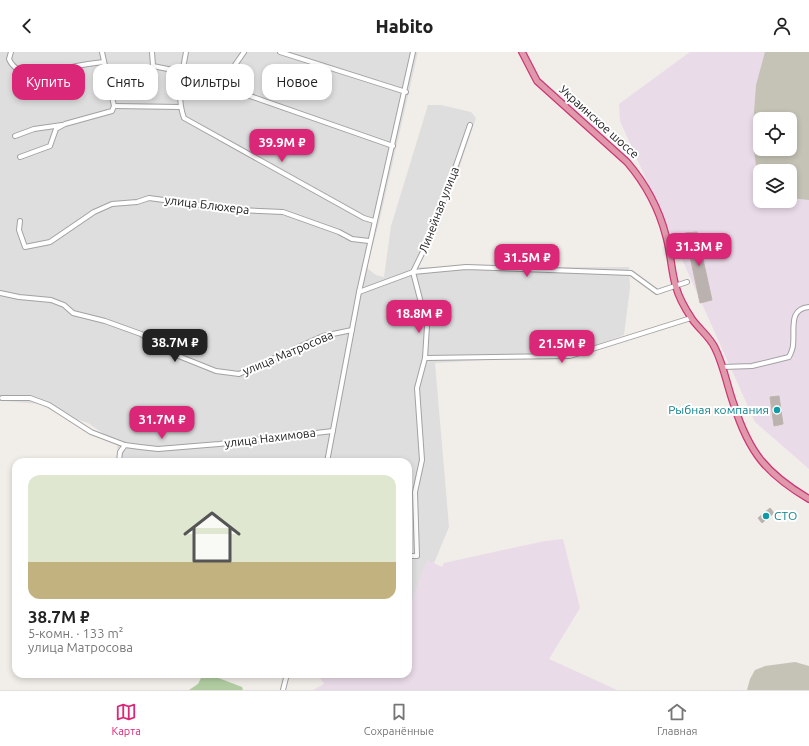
<!DOCTYPE html>
<html lang="ru">
<meta charset="utf-8">
<style>
body{margin:0;font-family:Ubuntu,sans-serif;background:#f6f6f6;color:#222;height:100vh;display:flex;flex-direction:column;font-size:15px;white-space:nowrap}
*{box-sizing:border-box;margin:0}
p{font-size:13px;color:#767676}
.icon{flex:none;width:22px;height:22px;fill:none;stroke:currentColor;stroke-width:2;stroke-linecap:round;stroke-linejoin:round}
.map{position:relative;flex:1;overflow:hidden}
.details{position:absolute;left:12px;top:406px;width:400px;height:220px;display:flex;flex-direction:column;background:#fff;border-radius:12px;box-shadow:0 2px 6px #0003}
.details>*{flex:none}
.guide{position:absolute;left:12px;top:12px;width:400px;height:36px;display:flex;gap:8px}
.fabs{position:absolute;left:753px;top:60px;display:grid;gap:8px}
.fabs a{display:grid;place-items:center;width:44px;height:44px;border-radius:8px;background:#fff;box-shadow:0 2px 6px #0003;font-size:20px}
.price{position:absolute;translate:-50% -34px;padding:0 9px;border-radius:8px;background:#db2777;color:#fff;font-size:13px;line-height:26px;filter:drop-shadow(0 1px 2px #0008)}
.price::after{content:'';position:absolute;left:50%;top:24px;width:12px;height:9px;margin-left:-6px;background:inherit;clip-path:polygon(0 0,100% 0,50% 100%)}
.price.on{background:#222;color:#fff}
ul{padding:0;list-style:none}
li{display:grid;align-content:center;gap:8px;height:212px;padding:0 16px}
li span{display:grid;place-items:center;height:124px;border-radius:12px;color:#555}
li>.icon{margin-inline-start:auto}
span .icon{width:72px;height:72px;fill:#fffc;stroke-width:1}
li b{font-size:17px}
.pill{padding:0 14px;border-radius:12px;background:#fff;box-shadow:0 2px 6px #0003;font-size:14px;line-height:36px}
.pill.on{background:#db2777;color:#fff}
header{display:flex;justify-content:space-between;align-items:center;height:52px;padding:0 16px;background:#fff;font-size:18px;font-weight:800}
.dock{display:flex;justify-content:space-around;align-items:center;height:56px;border-top:1px solid #e0e0e0;background:#fff;font-size:11px;color:#767676}
.dock a{display:grid;justify-items:center;gap:2px}
.dock .on{color:#db2777}
.map>svg:first-child{display:block}
.residential{fill:#dfdede}
.industrial{fill:#e9dbe8;fill-rule:evenodd}
.construction{fill:#c5c3b5;fill-rule:evenodd}
.forest{fill:#b1cca1}
.building{fill:#bab2ae;stroke:#c1b4ac}
.lines{fill:none;stroke-linecap:round;stroke-linejoin:round}
.minor-casing{stroke:#a2a2a2;stroke-width:6}
.highway-casing{stroke:#cd3777;stroke-width:8}
.minor{stroke:#fff;stroke-width:4}
.highway{stroke:#e098ab;stroke-width:5.5}
.culture-dot{fill:#0f9aa8;stroke:#fff;stroke-width:1.5}
.labels{text-anchor:middle;stroke-width:4;stroke-linejoin:round;paint-order:stroke}
.street-label{font-size:12px;fill:#212121;stroke:#fff}
.culture-label{font-size:12px;fill:#0d838f;stroke:#fff;text-anchor:end}
</style>
<header><svg class="icon" aria-label="back" viewBox="0 0 24 24"><path d="M15 5l-7 7 7 7"/></svg>Habito<svg class="icon" aria-label="person" viewBox="0 0 24 24"><circle cx="12" cy="8" r="4"/><path d="M4 21q1-7 8-7t8 7"/></svg></header>
<div class="map">
<svg width="809" height="638" viewBox="0 0 809 638">
<rect width="100%" height="100%" fill="#f1ede9"/>
<polygon class="residential" points="0,0 418,0 379,171 368,210 368,217 376,223 384,225 391,174 428,53 441,53 471,60 476,66 439,176 418,215 629,215 630,236 624,283 569,303 435,311 449,475 415,557 408,554 408,410 119,410 117,391 88,371 62,363 39,352 5,349 0,347"/>
<g class="industrial">
<path d="M690,0h119v417l-54,-47 -135,-301 -1,-17zM760,67h30v30h-30zM760,119h30v30h-30z"/>
<polygon points="563,487 580,556 549,607 617,638 313,638 324,632 318,622 408,622 408,549 411,551 427,508 442,515 444,511 545,489"/>
</g>
<g class="construction">
<path d="M765,0h44v148l-19,-2v-27h-30v2l-4,-8 -3,-22 1,-31 2,-27zM760,67h30v30h-30z"/>
<polygon points="795,610 809,614 809,638 747,638 750,627 755,618 765,614"/>
</g>
<polygon class="forest" points="203,622 208,622 242,635 243,638 189,638 198,632"/>
<g class="building">
<polygon points="697,180 712,248 700,251 685,181"/>
<polygon points="779,344 783,372 774,374 770,345"/>
<polygon points="770,456 774,461 762,471 758,466"/>
</g>
<g class="lines">
<defs>
<g id="minor">
<path d="M11,0l-2,7c10,24 48,11 68,7 9,-2 18,-3 27,-4"/>
<polyline points="102,0 114,54"/>
<polyline points="152,0 153,14 227,29 236,39 393,94"/>
<path d="M186,0c-4,23 -10,44 -2,66l180,100 10,3"/>
<polyline points="280,0 406,40"/>
<polyline points="231,33 235,13 244,0"/>
<polyline points="114,54 180,55"/>
<polyline points="15,84 34,77 62,73"/>
<polyline points="20,105 50,94 56,77 65,72 112,59 114,54"/>
<polyline points="20,169 19,178 25,195 50,190 94,160 112,152 137,150 149,146 237,158 283,160 339,180 352,187 369,189"/>
<polyline points="359,240 413,220 466,215 631,221 657,240 687,230"/>
<polyline points="0,241 19,245 51,248 64,253 73,261 105,269 141,282 171,301 216,319 239,322 323,284 352,278"/>
<polyline points="425,306 570,304 691,266"/>
<path d="M723,315l29,-1 37,-9c2,-4 4,-8 4,-12 2,-16 -5,-36 16,-38"/>
<polyline points="2,346 30,346 49,353 91,380 125,393 140,395 158,397 219,392 333,379"/>
<polyline points="119,410 120,400 125,393"/>
<polyline points="327,410 359,240 413,0"/>
<polyline points="408,504 417,504 415,440 422,408 417,336 425,306 427,274 413,220 434,177 470,73"/>
<polyline points="283,638 287,622"/>
</g>
<path id="highway" d="M522,0l15,29 90,81c18,21 32,47 39,74 5,17 5,35 10,51 3,11 10,23 16,32 7,10 18,18 23,29 9,18 12,38 19,57 15,48 33,69 75,94"/>
</defs>
<use href="#minor" class="minor-casing"/>
<use href="#highway" class="highway-casing"/>
<use href="#minor" class="minor"/>
<use href="#highway" class="highway"/>
</g>
<g class="culture-dot">
<circle cx="777" cy="358" r="4"/>
<circle cx="766" cy="464" r="4"/>
</g>
<g class="labels">
<g class="street-label">
<text transform="translate(599 70) rotate(42)" y="4">Украинское шоссе</text>
<text transform="translate(207 153) rotate(7)" y="4">улица Блюхера</text>
<text transform="translate(439 158) rotate(-69)" y="4">Линейная улица</text>
<text transform="translate(288 301) rotate(-23)" y="4">улица Матросова</text>
<text transform="translate(270 386) rotate(-7)" y="4">улица Нахимова</text>
</g>
<g class="culture-label">
<text x="769" y="362">Рыбная компания</text>
<text x="774" y="468" text-anchor="start">СТО</text>
</g>
</g>
</svg>
<div class="fabs">
<a><svg class="icon" aria-label="locate" viewBox="0 0 24 24"><circle cx="12" cy="12" r="6"/><path d="M12 2v4M12 18v4M2 12h4M18 12h4"/></svg></a>
<a><svg class="icon" aria-label="layers" viewBox="0 0 24 24"><path d="M12 4l9 5-9 5-9-5zM3 14l9 5 9-5"/></svg></a>
</div>
<b class="price" style="left:282px;top:111px">39.9M ₽</b>
<b class="price" style="left:699px;top:215px">31.3M ₽</b>
<b class="price" style="left:527px;top:226px">31.5M ₽</b>
<b class="price" style="left:419px;top:282px">18.8M ₽</b>
<b class="price on" style="left:175px;top:311px">38.7M ₽</b>
<b class="price" style="left:562px;top:312px">21.5M ₽</b>
<b class="price" style="left:162px;top:388px">31.7M ₽</b>
<div class="guide">
<a class="pill on">Купить</a>
<a class="pill">Снять</a>
<a class="pill">Фильтры</a>
<a class="pill">Новое</a>
</div>
<section class="details">
<ul>
<li><span style="background:linear-gradient(#dfe7d0 70%,#c2b280 0)"><svg class="icon" aria-label="home" viewBox="0 0 24 24"><path d="M3 11l9-7 9 7M6 9v11h12V9"/></svg></span><div><b>38.7M ₽</b><p>5-комн. · 133 m²</p><p>улица Матросова</p></div></li>
</ul>
</section>
</div>
<nav class="dock">
<a class="on"><svg class="icon" aria-label="map" viewBox="0 0 24 24"><path d="M3 6l6-2 6 2 6-2v14l-6 2-6-2-6 2zM9 4v14M15 6v14"/></svg>Карта</a>
<a><svg class="icon" aria-label="saved" viewBox="0 0 24 24"><path d="M7 4h10v16l-5-4-5 4z"/></svg>Сохранённые</a>
<a><svg class="icon" aria-label="home" viewBox="0 0 24 24"><path d="M3 11l9-7 9 7M6 9v11h12V9"/></svg>Главная</a>
</nav>
